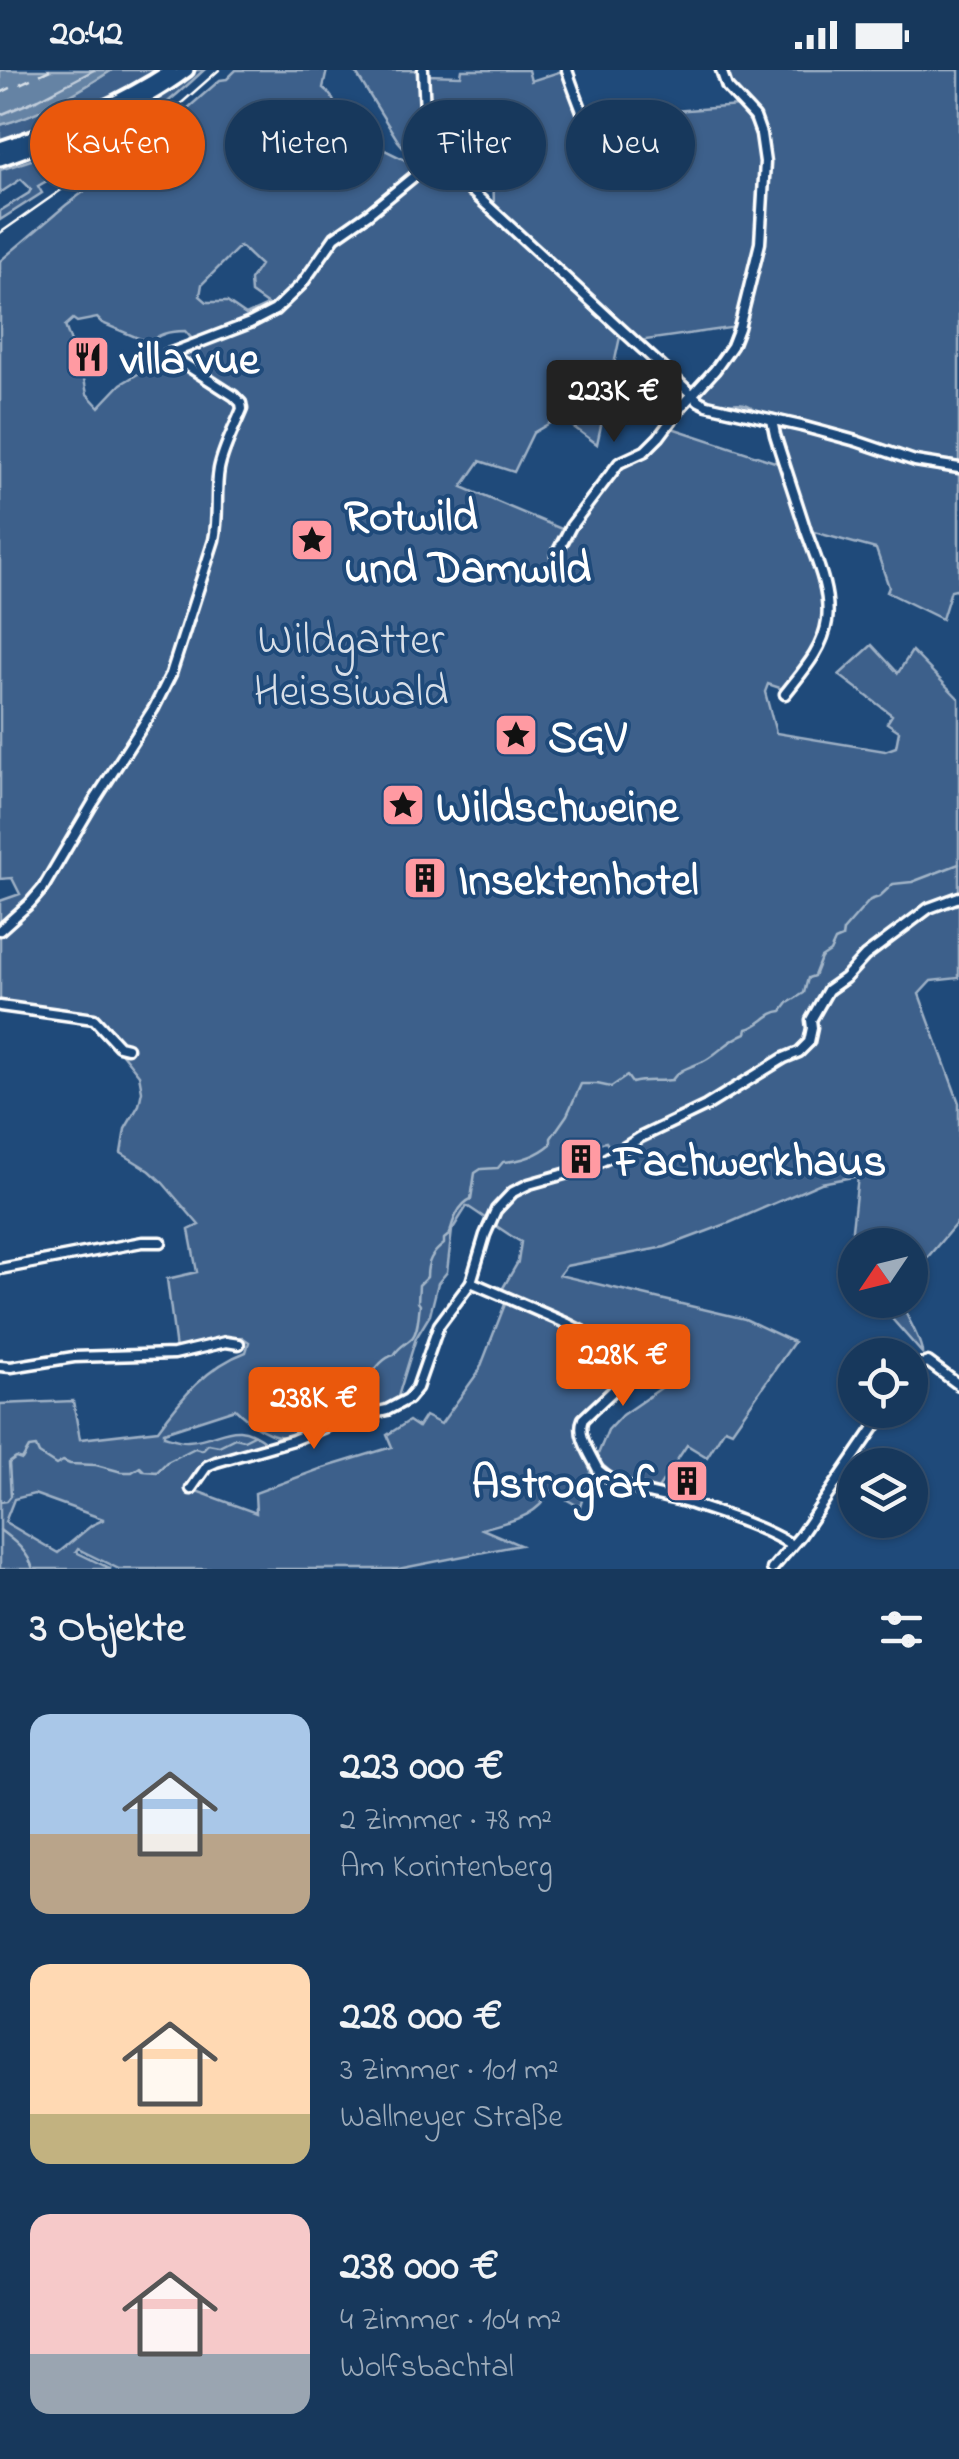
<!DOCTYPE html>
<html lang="de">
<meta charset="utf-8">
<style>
body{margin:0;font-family:"Indie Flower",sans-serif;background:#203f62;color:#f1f3f6;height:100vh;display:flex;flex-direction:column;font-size:38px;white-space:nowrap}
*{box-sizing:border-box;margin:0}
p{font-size:32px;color:#9eacbb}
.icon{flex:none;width:55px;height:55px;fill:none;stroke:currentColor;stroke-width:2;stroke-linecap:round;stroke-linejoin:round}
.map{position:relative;height:1499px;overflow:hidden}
.details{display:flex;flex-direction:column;background:#17385c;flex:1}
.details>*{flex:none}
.guide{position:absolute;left:30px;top:30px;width:900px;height:90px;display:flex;gap:20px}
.needle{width:65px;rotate:235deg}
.tools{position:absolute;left:838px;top:1158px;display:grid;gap:20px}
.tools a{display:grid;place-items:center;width:90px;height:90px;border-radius:50%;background:#17385c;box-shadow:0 2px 8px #0004,0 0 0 2px #365272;font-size:50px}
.price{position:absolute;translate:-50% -85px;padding:0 22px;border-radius:10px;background:#ea580c;color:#fff;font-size:32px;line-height:65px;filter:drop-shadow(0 2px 5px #0008)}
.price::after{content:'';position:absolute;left:50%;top:60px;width:30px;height:22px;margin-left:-15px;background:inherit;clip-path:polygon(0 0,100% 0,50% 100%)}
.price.selected{background:#222;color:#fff}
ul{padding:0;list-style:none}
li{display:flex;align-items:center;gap:30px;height:250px;padding:0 30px}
li span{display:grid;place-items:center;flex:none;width:280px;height:200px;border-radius:20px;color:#555}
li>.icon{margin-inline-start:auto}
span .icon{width:120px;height:120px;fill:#fffc;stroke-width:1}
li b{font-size:42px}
h2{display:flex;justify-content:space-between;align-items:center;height:120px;padding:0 30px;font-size:42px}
.tag{padding:0 35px;border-radius:45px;background:#17385c;box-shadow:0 2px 8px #0004,0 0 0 2px #365272;font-size:35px;line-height:90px}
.tag.selected{background:#ea580c;color:#fff}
.status{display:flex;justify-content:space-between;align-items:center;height:70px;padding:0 50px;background:#17385c;direction:ltr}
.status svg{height:28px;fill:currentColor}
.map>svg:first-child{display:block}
.green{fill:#3c618b;stroke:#9eb0c5;stroke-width:2.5;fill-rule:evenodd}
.water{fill:#6583a4;stroke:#a3b5c8;stroke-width:2.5}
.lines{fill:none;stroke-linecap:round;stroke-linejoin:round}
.shore{stroke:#c1cddb;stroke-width:2.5}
.stream{stroke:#a3b5c8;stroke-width:2.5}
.ferry{stroke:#d8e0e8;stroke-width:2.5;stroke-dasharray:12 10;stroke-linecap:butt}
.street-casing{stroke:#fff;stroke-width:15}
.primary-casing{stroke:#fff;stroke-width:19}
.street{stroke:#1f4a7a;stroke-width:8}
.primary{stroke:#1f4a7a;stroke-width:11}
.rail{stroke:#fff;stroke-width:2.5}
.labels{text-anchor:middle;stroke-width:8;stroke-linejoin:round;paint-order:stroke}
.poi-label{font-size:45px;font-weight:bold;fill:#fff;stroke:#1f4a7a;text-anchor:start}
.park-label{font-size:45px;fill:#d8dfe8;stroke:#1f4a7a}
</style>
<div class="status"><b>20:42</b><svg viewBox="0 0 49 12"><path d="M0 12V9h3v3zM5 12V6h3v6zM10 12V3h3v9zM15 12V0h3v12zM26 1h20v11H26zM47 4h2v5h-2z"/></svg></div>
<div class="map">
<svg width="959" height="1499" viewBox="0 0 959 1499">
<rect width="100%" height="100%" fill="#1f4a7a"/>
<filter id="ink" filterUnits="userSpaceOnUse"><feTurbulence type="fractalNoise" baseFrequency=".01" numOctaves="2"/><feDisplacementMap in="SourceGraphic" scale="20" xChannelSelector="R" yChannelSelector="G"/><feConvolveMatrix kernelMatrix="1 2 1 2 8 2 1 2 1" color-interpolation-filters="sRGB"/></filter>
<g filter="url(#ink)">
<g class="green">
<path d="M112,0h45c-50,32 -102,52 -157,73v-18c39,-10 78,-33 112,-55z"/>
<path d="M196,0h8c-34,32 -71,61 -111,86 -18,10 -37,19 -55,30l4,7 -42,27v-9l29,-18 2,-4 -10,-10 -21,14v-23l59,-19 28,-18 13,3 31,-24z"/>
<path d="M236,0h91l-4,18c13,9 12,22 20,34 10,15 64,39 82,47l7,-6 73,62 116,107 -24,112 -37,-27 -27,16 -19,39 -34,-11 -18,26 109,46 51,-70 24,-11 23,-25 118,39 -9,-34 1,-6 15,1 60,17 42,13 24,10 39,5v121l-3,-4 -5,1 -9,29 -55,-27 2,-5 -13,-38 -73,-20c4,18 13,35 17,53 11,46 -10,74 -37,107l-15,-5 -3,8 11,41 109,18 11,-4 3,-16 -12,-8 5,-8 -53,-40 33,-30 26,28 14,-22 47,48v279l-28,3 -12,13 40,109v117l-49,58v-33h-55v11l-3,-27 6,-53 -37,7 -92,40 -64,24 -99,19 -7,9 186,44 49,23 -62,89 -7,-3 -18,29 -20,-12 -31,47 -34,-10 -26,-23 12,-29 14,-15 58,-40 -180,-82 18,-31 3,-20c-19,-11 -35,-24 -54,-36l-15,24 -5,42 -9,11 -8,32 -14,23 -19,62c-17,9 -99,40 -114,37 -20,-3 -35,-16 -48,-28l-71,23v4c7,2 17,6 24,5 34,-2 46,-25 79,2l-55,16 -24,29 68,25 -1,-20 65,-24 72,-22 -5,-12 22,-14 9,6 7,-11 16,8 38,-53 28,-72 125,61 1,10 -56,54v5l16,34 -13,44 -29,-16c-17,28 -39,29 -69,38l38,16 -122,24h-279l-41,-20 -2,3 35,17h-111v-165l73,-3 7,38 78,-9c23,-32 50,-64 88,-78l3,-10 -7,-5 -66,13 -9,-71 30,-7 -8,-42 10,-5 -36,-42 -13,-12 -29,-18 4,-24 14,-24 3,-14 -3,-16 -21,-26 4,-5 -25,-28 -97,-13v-102l20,-7 -8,-16 -12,1v-618l66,-56 43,-32 1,-5 61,-45 49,-43 7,-1zM240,176l20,19 -10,15 1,13 17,12 -22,10 -19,-13h-20l-7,-6 2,-12zM97,248l5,5 48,20c8,-10 23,-12 35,-12l7,8 -29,10 2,9 -44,26 -22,23 -12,-13 -4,-20 -18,-48 8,-7 4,3zM606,1072l9,14 -16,11 -28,8 -4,-20 6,-2 -1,-3zM34,1424l69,25v1l-11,5 -34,28 -53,-31 9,-23z"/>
<polygon points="354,0 419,0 423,85 411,74 405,79 398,71"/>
<path d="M462,0h66l3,11 34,-11 14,49 16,-4 31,37 32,-28h6l-3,-12 78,-6c4,7 10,13 13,20 28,58 -1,141 -15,201l-98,14 -145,-133 -2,-89h-64l-2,-44 35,1z"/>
<path d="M724,0h235v395l-32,-5 -72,-23 -96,-24c-22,-22 -36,3 -60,-17l27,-37 38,-127 3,-44 -1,-45 -10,-28 -27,-29z"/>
<path d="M878,1230h22c5,15 22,40 22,53l-36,-41z"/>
</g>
<path class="water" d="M0,0h112c-34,22 -73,45 -112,55z"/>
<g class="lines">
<polyline class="shore" points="0,45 39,29 94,0"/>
<g class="stream">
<path d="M260,1357l16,-17 19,-2 15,-7 11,4c12,-8 25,-12 37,-20 4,-3 8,-6 14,-8 2,-9 13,-20 22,-22 5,-9 12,-11 18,-17 7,-8 6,-23 8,-33l-2,-3 1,-17 8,-8c0,-15 5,-24 17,-33v-5l6,-5c2,-12 9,-30 21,-35l4,-26 6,-4 17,-1 5,-6c18,-1 34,-6 48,-18v-6l16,-23 14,-31h16l14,3 16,-11 5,7c13,-4 26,-1 40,-3 9,-14 24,-13 37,-22 13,-9 22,-19 37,-25l1,-4c15,-4 21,-17 35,-18l6,-8 16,-10 4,-15 6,-2 7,-18 9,-6 5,-11 7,-3 1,-7 27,-31 9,-3 14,-13 19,-2 47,-18"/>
<polyline points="0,1432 7,1431 11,1426 9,1393 16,1388 22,1390 29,1378 36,1377 39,1384 56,1395 63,1391 70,1394 96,1395 122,1402 132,1402 140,1397 144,1401 157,1402 167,1392 195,1378 202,1380 208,1374 219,1376 235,1368 244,1370 254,1365"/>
<path d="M0,1460c15,12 27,20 33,39"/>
</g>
<polyline class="ferry" points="0,23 50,0"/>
<defs>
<g id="street">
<path d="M567,0c9,28 21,55 31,83"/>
<polyline points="427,84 438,90 699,331 707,335 801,356 856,371 915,391 959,398"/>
<path d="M772,350l3,15c10,32 21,64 31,96 10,28 25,60 21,90 -4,29 -25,51 -42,73"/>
<polyline points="556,485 571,456 619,393 645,381 659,367 682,336 715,300 732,276 739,258 760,173 765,92 761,64 755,47 727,17 721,0"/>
<path d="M0,860l30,-27 13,-15 50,-85 61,-95 17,-34 43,-134c5,-23 1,-48 5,-71 4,-21 15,-40 23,-60l-1,-6 -7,-7 -65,-42 81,-31 25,-13 27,-26 33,-47 33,-23 50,-41 6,-8 3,-11 -4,-84"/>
<polyline points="0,936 94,949 119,976 127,978"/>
<polyline points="0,1199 142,1172 161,1172"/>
<path d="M471,1212l97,42 65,33 3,7 -1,6 -52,49c-7,16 8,36 15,51 23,21 61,24 90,33 34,11 73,23 104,42"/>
<polyline points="0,1296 11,1297 74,1287 174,1284 226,1272 239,1274"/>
<polyline points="910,1305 919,1295 928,1292 959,1315"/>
<polyline points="191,1419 207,1396 216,1392 293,1370 339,1351 387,1340 408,1329 417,1318 439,1255 471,1212 485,1165 496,1140 513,1122 529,1114 586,1098 606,1089 641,1067 706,1036 784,988 799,982 809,972 812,958 811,950 828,920 845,908 865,886 929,838 959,827"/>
<polyline points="772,1499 800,1466 886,1340"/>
</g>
<g id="primary">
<path d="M0,78c60,-19 118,-43 171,-78"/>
<path d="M0,89c65,-23 131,-47 187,-89"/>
</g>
</defs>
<use href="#street" class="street-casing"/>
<use href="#primary" class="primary-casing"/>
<use href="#street" class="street"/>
<use href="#primary" class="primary"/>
<polyline class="rail" points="0,163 168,45 219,0"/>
</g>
</g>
<defs>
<symbol id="restaurant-square" viewBox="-11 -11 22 22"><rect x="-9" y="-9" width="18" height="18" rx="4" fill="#ff9aa2" stroke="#1f4a7a"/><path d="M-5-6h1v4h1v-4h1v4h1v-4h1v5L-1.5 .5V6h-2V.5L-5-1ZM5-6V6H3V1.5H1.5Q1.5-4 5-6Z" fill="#111"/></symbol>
<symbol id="sight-square" viewBox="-11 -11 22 22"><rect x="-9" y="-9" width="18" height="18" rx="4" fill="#ff9aa2" stroke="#1f4a7a"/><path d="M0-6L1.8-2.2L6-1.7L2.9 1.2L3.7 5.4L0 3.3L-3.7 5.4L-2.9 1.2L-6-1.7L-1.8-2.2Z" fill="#111"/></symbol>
<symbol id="building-square" viewBox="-11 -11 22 22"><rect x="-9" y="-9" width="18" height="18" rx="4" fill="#ff9aa2" stroke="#1f4a7a"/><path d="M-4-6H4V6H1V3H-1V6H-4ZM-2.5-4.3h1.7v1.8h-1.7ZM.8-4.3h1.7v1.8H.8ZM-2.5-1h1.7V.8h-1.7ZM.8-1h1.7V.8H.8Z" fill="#111"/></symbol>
</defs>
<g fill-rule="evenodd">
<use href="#restaurant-square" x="63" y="262" width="50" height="50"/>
<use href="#sight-square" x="287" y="445" width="50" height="50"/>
<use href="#sight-square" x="491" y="640" width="50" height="50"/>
<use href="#sight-square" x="378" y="710" width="50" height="50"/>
<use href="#building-square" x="400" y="783" width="50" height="50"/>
<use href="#building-square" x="556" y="1064" width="50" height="50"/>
<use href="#building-square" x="662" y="1386" width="50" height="50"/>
</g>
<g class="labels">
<g class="poi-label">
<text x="120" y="303">villa vue</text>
<text x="344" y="460">Rotwild<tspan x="344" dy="52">und Damwild</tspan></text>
<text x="548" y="681">SGV</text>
<text x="436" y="751">Wildschweine</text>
<text x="458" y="824">Insektenhotel</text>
<text x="614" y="1105">Fachwerkhaus</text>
<text x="654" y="1427" text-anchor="end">Astrograf</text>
</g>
<g class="park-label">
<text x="351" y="583">Wildgatter<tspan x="351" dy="52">Heissiwald</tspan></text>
</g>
</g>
</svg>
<div class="tools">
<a><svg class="needle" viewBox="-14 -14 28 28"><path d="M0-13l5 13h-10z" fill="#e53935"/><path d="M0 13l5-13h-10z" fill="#9eacbb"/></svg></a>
<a><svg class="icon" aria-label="locate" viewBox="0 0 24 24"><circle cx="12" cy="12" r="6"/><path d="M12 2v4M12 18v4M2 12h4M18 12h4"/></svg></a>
<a><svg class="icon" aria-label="layers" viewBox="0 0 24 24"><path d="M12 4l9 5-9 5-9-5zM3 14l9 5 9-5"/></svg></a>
</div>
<b class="price selected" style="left:614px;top:375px">223K €</b>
<b class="price" style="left:623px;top:1339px">228K €</b>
<b class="price" style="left:314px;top:1382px">238K €</b>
<div class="guide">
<a class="tag selected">Kaufen</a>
<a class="tag">Mieten</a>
<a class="tag">Filter</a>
<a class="tag">Neu</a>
</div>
</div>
<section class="details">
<h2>3 Objekte<svg class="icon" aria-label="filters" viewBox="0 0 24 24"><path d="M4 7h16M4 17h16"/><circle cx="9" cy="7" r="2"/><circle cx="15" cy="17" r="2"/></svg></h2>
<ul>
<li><span style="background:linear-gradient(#a9c7e8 60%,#b9a48a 0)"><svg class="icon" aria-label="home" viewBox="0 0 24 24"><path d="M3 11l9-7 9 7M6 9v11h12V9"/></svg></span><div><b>223 000 €</b><p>2 Zimmer · 78 m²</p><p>Am Korintenberg</p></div></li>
<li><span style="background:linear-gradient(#ffd9b3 75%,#c2b280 0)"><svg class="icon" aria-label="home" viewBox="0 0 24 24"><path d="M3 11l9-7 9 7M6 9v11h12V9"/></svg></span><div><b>228 000 €</b><p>3 Zimmer · 101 m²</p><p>Wallneyer Straße</p></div></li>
<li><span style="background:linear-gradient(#f6c9c9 70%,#9aa5b1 0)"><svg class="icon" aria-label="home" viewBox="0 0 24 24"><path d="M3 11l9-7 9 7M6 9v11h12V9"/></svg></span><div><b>238 000 €</b><p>4 Zimmer · 104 m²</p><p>Wolfsbachtal</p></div></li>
</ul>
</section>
